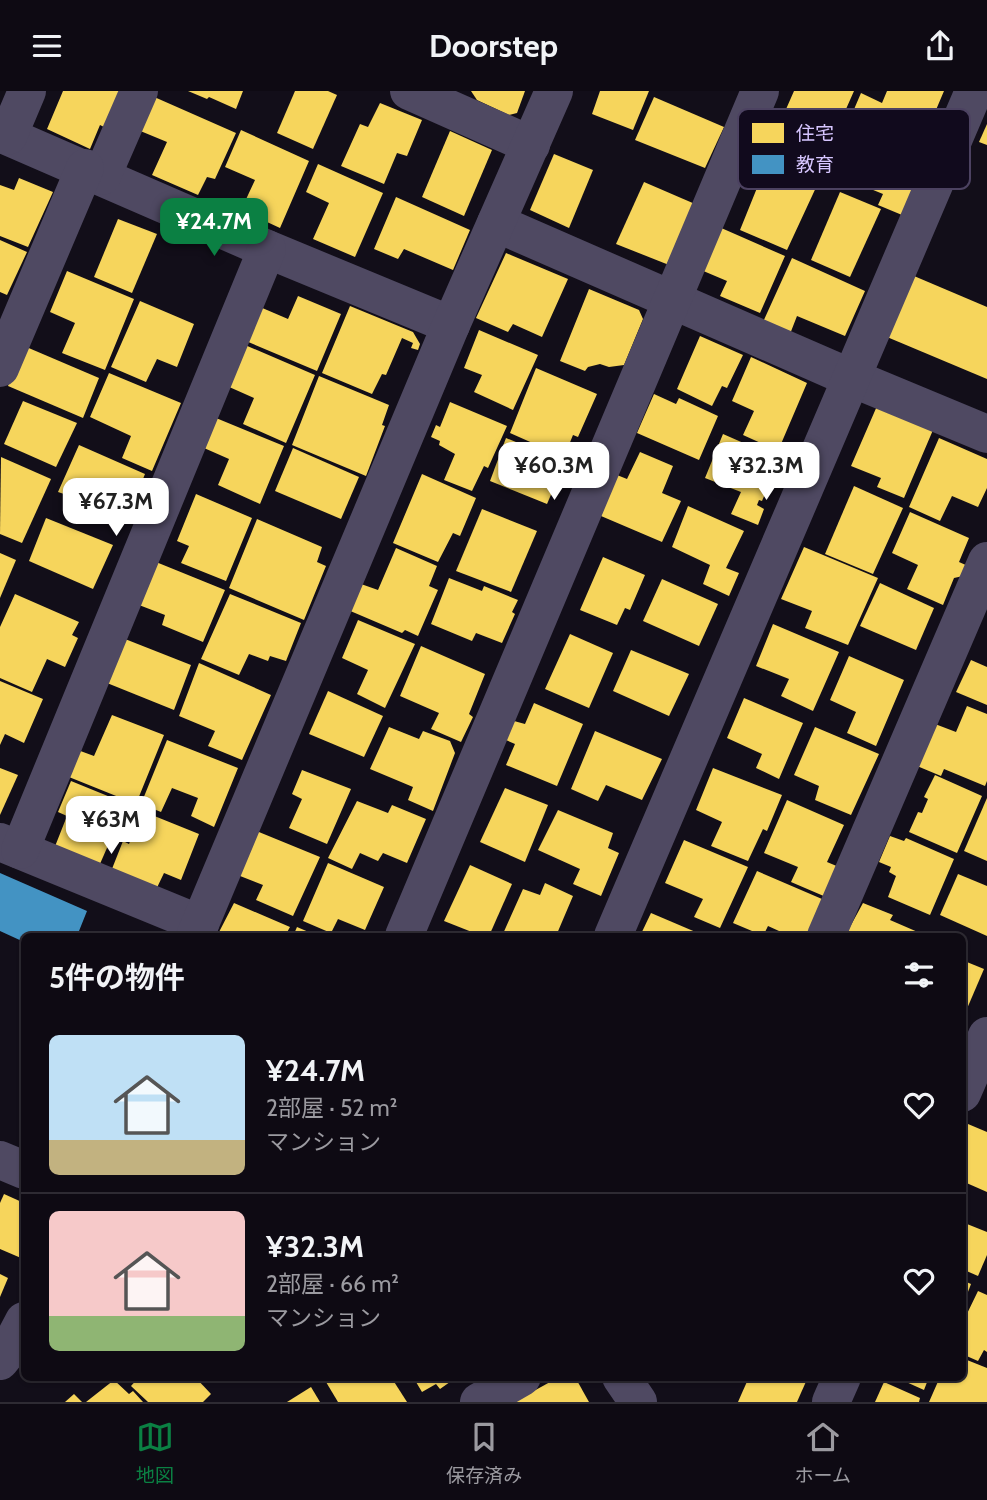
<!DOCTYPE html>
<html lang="ja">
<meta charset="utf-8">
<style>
body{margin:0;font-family:Cabin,"Noto Sans JP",sans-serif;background:#1c1821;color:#f1f3f6;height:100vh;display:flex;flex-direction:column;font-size:26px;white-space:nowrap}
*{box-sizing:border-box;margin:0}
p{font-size:23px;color:#9b9aa0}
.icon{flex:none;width:38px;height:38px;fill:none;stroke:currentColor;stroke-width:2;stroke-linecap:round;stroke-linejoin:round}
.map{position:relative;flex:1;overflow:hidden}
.side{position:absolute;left:21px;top:842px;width:945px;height:448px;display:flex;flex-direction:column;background:#0e0a13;border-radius:10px;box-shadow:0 2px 5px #0004,0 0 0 2px #2e2b33}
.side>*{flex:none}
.price{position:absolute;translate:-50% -60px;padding:0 16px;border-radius:14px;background:#fff;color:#222;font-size:23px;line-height:46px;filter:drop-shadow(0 2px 4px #0008)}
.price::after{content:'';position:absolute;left:50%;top:42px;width:21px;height:16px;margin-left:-10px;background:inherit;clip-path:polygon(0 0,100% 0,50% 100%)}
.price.current{background:#0b8043;color:#fff}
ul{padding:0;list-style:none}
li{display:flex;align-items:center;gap:21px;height:175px;padding:0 28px}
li+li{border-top:2px solid #2e2b33}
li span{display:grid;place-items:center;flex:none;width:196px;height:140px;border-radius:10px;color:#555}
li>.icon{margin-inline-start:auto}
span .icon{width:84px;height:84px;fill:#fffc;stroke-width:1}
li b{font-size:30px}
h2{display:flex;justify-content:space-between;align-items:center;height:84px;padding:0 28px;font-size:30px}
header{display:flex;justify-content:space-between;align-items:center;height:91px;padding:0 28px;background:#0e0a13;font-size:32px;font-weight:700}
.dock{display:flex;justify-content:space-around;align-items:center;height:98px;border-top:2px solid #2e2b33;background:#0e0a13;font-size:19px;color:#9b9aa0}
.dock a{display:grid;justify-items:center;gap:4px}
.dock .current{color:#0b8043}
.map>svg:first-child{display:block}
.homes{fill:#f6d55c}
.schools{fill:#4393c3}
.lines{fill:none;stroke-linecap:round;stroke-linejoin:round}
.minor{stroke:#4f4962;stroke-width:38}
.tertiary{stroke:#4f4962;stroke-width:38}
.key{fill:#110a1d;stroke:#4c4261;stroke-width:2}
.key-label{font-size:19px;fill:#d7c6ff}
</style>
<header><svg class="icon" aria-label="menu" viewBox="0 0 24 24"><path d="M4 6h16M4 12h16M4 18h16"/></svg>Doorstep<svg class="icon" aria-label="share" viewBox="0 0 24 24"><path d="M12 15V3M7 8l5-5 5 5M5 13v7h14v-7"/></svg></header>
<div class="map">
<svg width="987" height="1311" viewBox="0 0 987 1311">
<rect width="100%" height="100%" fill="#120e19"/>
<g class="homes">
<polygon points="63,0 120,0 104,36 100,34 90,58 47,38"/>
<polygon points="188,0 243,0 236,18 209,6 207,8"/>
<polygon points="295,0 328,0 337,4 313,58 277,42"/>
<polygon points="471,0 525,0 517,22 509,24 477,9"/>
<polygon points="600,0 649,0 633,39 592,23"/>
<polygon points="794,0 854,0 827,61 822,58 812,79 764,59 771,39 776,41"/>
<polygon points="887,0 944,0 930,33 937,36 929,57 852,23 861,2 882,12"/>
<polygon points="152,5 236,42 215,88 207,86 198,104 152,84 167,51 138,39"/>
<polygon points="654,6 724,36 705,77 635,49"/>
<polygon points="380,12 422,29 407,65 397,62 384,93 341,75 360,33 368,36"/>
<polygon points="851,31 875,40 877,37 900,46 899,51 907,55 897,80 919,90 902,124 878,114 883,103 829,81"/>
<polygon points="987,33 987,54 979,51"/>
<polygon points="241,39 309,70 280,137 241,119 255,89 225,76"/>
<polygon points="450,40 492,59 464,125 422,106"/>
<polygon points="554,63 593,79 569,137 530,119"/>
<polygon points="778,72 819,90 787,159 740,139 759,92 770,91"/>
<polygon points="318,73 383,102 355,166 313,148 329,112 306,101"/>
<polygon points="19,87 53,101 28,156 0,145 0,94 14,99"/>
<polygon points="644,91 695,113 669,174 616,153"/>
<polygon points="840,101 881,118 850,186 811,169"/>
<polygon points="396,106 470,139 453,179 404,158 398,168 374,158"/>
<polygon points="118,128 157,143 132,202 94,186"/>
<polygon points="719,136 785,165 760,222 720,205 727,190 701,179"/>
<polygon points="0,149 27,161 7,204 0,201"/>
<polygon points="506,162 568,188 542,246 513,233 508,241 476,227"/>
<polygon points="792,167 865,200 845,245 797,225 790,243 763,231"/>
<polygon points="67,180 134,208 105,279 62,262 75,232 50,221"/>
<polygon points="914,185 987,216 987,288 887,246"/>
<polygon points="589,198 639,219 643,228 624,274 609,276 600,273 588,276 585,280 560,270"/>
<polygon points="298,205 341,223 317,280 246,250 260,216 288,228"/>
<polygon points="140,210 194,233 177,276 157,268 146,291 111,276"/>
<polygon points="350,215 413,241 420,253 418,259 411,257 413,252 402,247 386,284 382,283 372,303 322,282"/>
<polygon points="479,239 538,264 513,319 474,301 482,284 464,277"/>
<polygon points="700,245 743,264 727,297 722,295 712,315 677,298"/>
<polygon points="245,254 315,284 286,352 243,333 254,307 227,295"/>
<polygon points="24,255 99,287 83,327 8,295"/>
<polygon points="751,266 807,292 778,360 743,344 754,320 732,310"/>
<polygon points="536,277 597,303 578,346 573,344 564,366 510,342"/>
<polygon points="109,282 181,312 152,380 122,367 131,345 90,326"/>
<polygon points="319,285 389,314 382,334 385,335 366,385 292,354"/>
<polygon points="654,303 676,313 679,307 718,325 699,369 637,342"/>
<polygon points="23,310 77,332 56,376 4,353"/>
<polygon points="450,311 507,335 488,377 484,375 472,400 444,389 455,363 439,354 440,350 431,346 436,334 440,336"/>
<polygon points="877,315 933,339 904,407 877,396 881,387 851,375"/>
<polygon points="216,327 284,355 260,413 218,394 229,368 204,357"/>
<polygon points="723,343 780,368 762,410 759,409 757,414 764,418 758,434 731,423 741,401 705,387"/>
<polygon points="506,347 565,371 547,413 490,390"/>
<polygon points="939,347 987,368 987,397 978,416 952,405 940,430 909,416"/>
<polygon points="79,354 145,383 127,427 103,417 98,424 65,409 67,404 58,401"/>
<polygon points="293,357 359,386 341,428 275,400"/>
<polygon points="640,361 673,375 662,402 681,410 662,451 601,425 617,384 627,388"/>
<polygon points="1,366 51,388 22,452 0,443"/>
<polygon points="422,383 476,407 460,445 453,442 438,471 393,452"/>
<polygon points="854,395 903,417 873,483 825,463"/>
<polygon points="196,403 252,427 226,490 181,472 189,455 177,450"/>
<polygon points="688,415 744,440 726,477 739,482 729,505 703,493 710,474 672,456"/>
<polygon points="482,418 537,440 511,501 456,480"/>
<polygon points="910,421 969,447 959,471 968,475 963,485 954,487 943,514 907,498 918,474 892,462"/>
<polygon points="46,427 113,454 93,498 29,470"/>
<polygon points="257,428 322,456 317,471 326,475 304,529 229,497"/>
<polygon points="804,456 878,487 848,554 805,537 812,520 781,508"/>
<polygon points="396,457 437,475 429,495 438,499 418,545 405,539 402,542 348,519 361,493 378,499"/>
<polygon points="0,462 16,469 0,507"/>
<polygon points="603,466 645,484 630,519 625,517 617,534 580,519"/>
<polygon points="156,471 225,499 203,551 162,534 165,524 139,514"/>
<polygon points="449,487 482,500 484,495 518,509 512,521 515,523 502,552 476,542 472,550 431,533"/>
<polygon points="662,488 718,513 699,555 643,530"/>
<polygon points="880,492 934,517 916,559 860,535"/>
<polygon points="15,503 79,531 72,544 78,547 65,576 47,568 32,601 0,587 0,536"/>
<polygon points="230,503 301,532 286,570 270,565 268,570 249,563 239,584 201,568"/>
<polygon points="358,529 415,553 385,617 357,603 368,579 342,567"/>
<polygon points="773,533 839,561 813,620 781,605 789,588 756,575"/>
<polygon points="570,543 613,562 589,617 545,598"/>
<polygon points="125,548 191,574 174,619 107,592"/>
<polygon points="421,555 485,583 469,623 473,626 461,651 431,638 439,622 400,605"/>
<polygon points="631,559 689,583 669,625 613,600"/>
<polygon points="849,565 904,589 876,655 847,642 856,621 830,609"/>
<polygon points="971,569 987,576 987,614 956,601"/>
<polygon points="199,572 271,604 242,669 208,655 215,640 179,625"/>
<polygon points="0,590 43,608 24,652 5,643 0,654"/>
<polygon points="328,600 383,625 364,666 309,643"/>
<polygon points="744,607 803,632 779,688 756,677 762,663 727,647"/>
<polygon points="534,612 583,633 557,695 506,674 515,653 506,649 514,630 525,633"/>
<polygon points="967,615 987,623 987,690 985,695 944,678 941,685 917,675 935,633 956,641"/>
<polygon points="112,624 164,644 136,713 64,684 75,658 94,665"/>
<polygon points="389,636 419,648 423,640 450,650 455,662 433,720 408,709 413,696 370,678"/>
<polygon points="815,636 879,663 851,724 815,709 819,695 794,684"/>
<polygon points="595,640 662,668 642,709 606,694 598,710 571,698"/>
<polygon points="167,649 238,677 214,736 191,725 198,707 172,697 161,721 141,713"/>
<polygon points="0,677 18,684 0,724"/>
<polygon points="713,677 782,704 767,740 763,738 748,770 711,755 722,731 696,719"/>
<polygon points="302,679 351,698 327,753 289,737 302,708 292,703"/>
<polygon points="935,684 982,705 957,762 909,741 918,721 922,722 928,708 924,706"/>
<polygon points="71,690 120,710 118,713 132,719 118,753 110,750 96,782 52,763 67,725 58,721"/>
<polygon points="505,697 548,714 525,771 480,751"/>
<polygon points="987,707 987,770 964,760"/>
<polygon points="787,709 844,734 827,771 839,776 826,806 791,791 798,776 764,762"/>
<polygon points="357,710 388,722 392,714 426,728 407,772 383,762 378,770 360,762 352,778 328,767"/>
<polygon points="558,719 613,742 608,757 619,762 601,805 573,793 580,778 538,759"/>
<polygon points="142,720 199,743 181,789 164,782 153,805 108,788 123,750 129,753"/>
<polygon points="254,739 320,766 293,825 256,809 263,794 235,783"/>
<polygon points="890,745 904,750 906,747 954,768 930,824 888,806 896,785 889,781 891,776 879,771"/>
<polygon points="684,749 748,776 720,837 694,826 703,808 665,792"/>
<polygon points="328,772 384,796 365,839 338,828 331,842 303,830"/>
<polygon points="470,774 512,793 489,845 482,845 444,830"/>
<polygon points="757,780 822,808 807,845 777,845 779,840 768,835 763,845 752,845 752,840 733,832"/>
<polygon points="958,783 987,795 987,845 940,824"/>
<polygon points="545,792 573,805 556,845 502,845 523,798 540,804"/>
<polygon points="234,812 290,836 285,845 208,845 210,840 218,843"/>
<polygon points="863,812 893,824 890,829 927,845 845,845"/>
<polygon points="651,822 705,845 640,845"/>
<polygon points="297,836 318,845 293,845"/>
<polygon points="962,869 984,878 966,920 962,918"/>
<polygon points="968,1033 987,1041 987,1101 962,1090 962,1045"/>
<polygon points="4,1103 24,1112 24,1159 21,1167 0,1158 0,1112"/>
<polygon points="962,1131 987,1141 987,1164 978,1185 962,1178"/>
<polygon points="0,1183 8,1187 0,1206"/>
<polygon points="962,1189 971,1193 963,1214 962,1214"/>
<polygon points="978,1200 987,1204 987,1261 984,1259 978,1270 962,1263 962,1233"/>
<polygon points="962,1267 987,1277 987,1311 929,1311 940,1286 962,1286"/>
<polygon points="139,1286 195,1286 211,1303 203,1311 148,1311 131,1295"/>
<polygon points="323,1286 391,1286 407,1311 338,1311"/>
<polygon points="413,1286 457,1286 440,1298 436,1293 422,1301"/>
<polygon points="559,1286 575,1286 589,1311 514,1311"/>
<polygon points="749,1286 808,1286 797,1311 738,1311"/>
<polygon points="895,1286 929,1286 924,1299"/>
<polygon points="114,1289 129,1303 133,1300 143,1311 86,1311"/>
<polygon points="884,1291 920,1307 919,1311 875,1311"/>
<polygon points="311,1296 320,1311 287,1311"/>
<polygon points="74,1303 82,1311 65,1311"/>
</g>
<polygon class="schools" points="0,782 87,820 77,845 24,845 24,851 0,840"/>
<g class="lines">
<g class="minor">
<polyline points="409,0 531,54"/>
<polyline points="0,42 267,158 451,234"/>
<polyline points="8,45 27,0"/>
<polyline points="102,85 139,0"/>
<polyline points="496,132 835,280 987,343"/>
<polyline points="0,277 85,77"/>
<polyline points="0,751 200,833"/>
<polyline points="20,759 267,158"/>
<polyline points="195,845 451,234 554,0"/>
<polyline points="404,845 760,0"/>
<polyline points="613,845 974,0"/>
<polyline points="826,845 987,470"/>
<polyline points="962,1002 987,945"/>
<polyline points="0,1069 24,1079"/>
<polyline points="0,1270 8,1260 24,1230"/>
<polyline points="479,1311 522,1286"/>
<polyline points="831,1311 842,1286"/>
</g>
<polyline class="tertiary" points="621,1286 638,1311"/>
</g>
<rect x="738" y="18" width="232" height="80" rx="10" class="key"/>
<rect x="752" y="32" width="32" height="20" fill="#f6d55c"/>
<rect x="752" y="64" width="32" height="19" fill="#4393c3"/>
<g class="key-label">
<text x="796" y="49">住宅</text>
<text x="796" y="80">教育</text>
</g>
</svg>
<b class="price current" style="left:214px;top:167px">¥24.7M</b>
<b class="price" style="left:554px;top:411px">¥60.3M</b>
<b class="price" style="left:766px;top:411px">¥32.3M</b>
<b class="price" style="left:116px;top:447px">¥67.3M</b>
<b class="price" style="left:111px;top:765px">¥63M</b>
<section class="side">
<h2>5件の物件<svg class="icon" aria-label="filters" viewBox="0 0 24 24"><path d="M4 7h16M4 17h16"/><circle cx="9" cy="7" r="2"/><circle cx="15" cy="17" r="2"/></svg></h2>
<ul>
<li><span style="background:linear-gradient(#bfe0f5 75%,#c2b280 0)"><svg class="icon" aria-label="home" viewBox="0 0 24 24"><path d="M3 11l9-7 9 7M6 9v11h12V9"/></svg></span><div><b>¥24.7M</b><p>2部屋 · 52 m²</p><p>マンション</p></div><svg class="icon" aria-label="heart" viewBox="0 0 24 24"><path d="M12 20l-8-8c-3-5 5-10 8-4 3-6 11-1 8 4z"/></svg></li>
<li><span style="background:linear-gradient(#f6c9c9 75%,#8fb573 0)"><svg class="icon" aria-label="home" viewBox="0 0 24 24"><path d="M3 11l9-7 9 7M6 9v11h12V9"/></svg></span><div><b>¥32.3M</b><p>2部屋 · 66 m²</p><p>マンション</p></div><svg class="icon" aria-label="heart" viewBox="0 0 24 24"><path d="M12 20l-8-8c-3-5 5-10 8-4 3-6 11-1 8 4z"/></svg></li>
</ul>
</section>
</div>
<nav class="dock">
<a class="current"><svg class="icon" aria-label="map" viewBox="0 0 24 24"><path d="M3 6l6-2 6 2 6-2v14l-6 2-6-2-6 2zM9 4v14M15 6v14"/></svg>地図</a>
<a><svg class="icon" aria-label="saved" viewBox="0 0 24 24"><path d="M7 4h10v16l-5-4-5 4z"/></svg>保存済み</a>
<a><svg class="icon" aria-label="home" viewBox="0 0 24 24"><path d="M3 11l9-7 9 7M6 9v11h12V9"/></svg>ホーム</a>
</nav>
